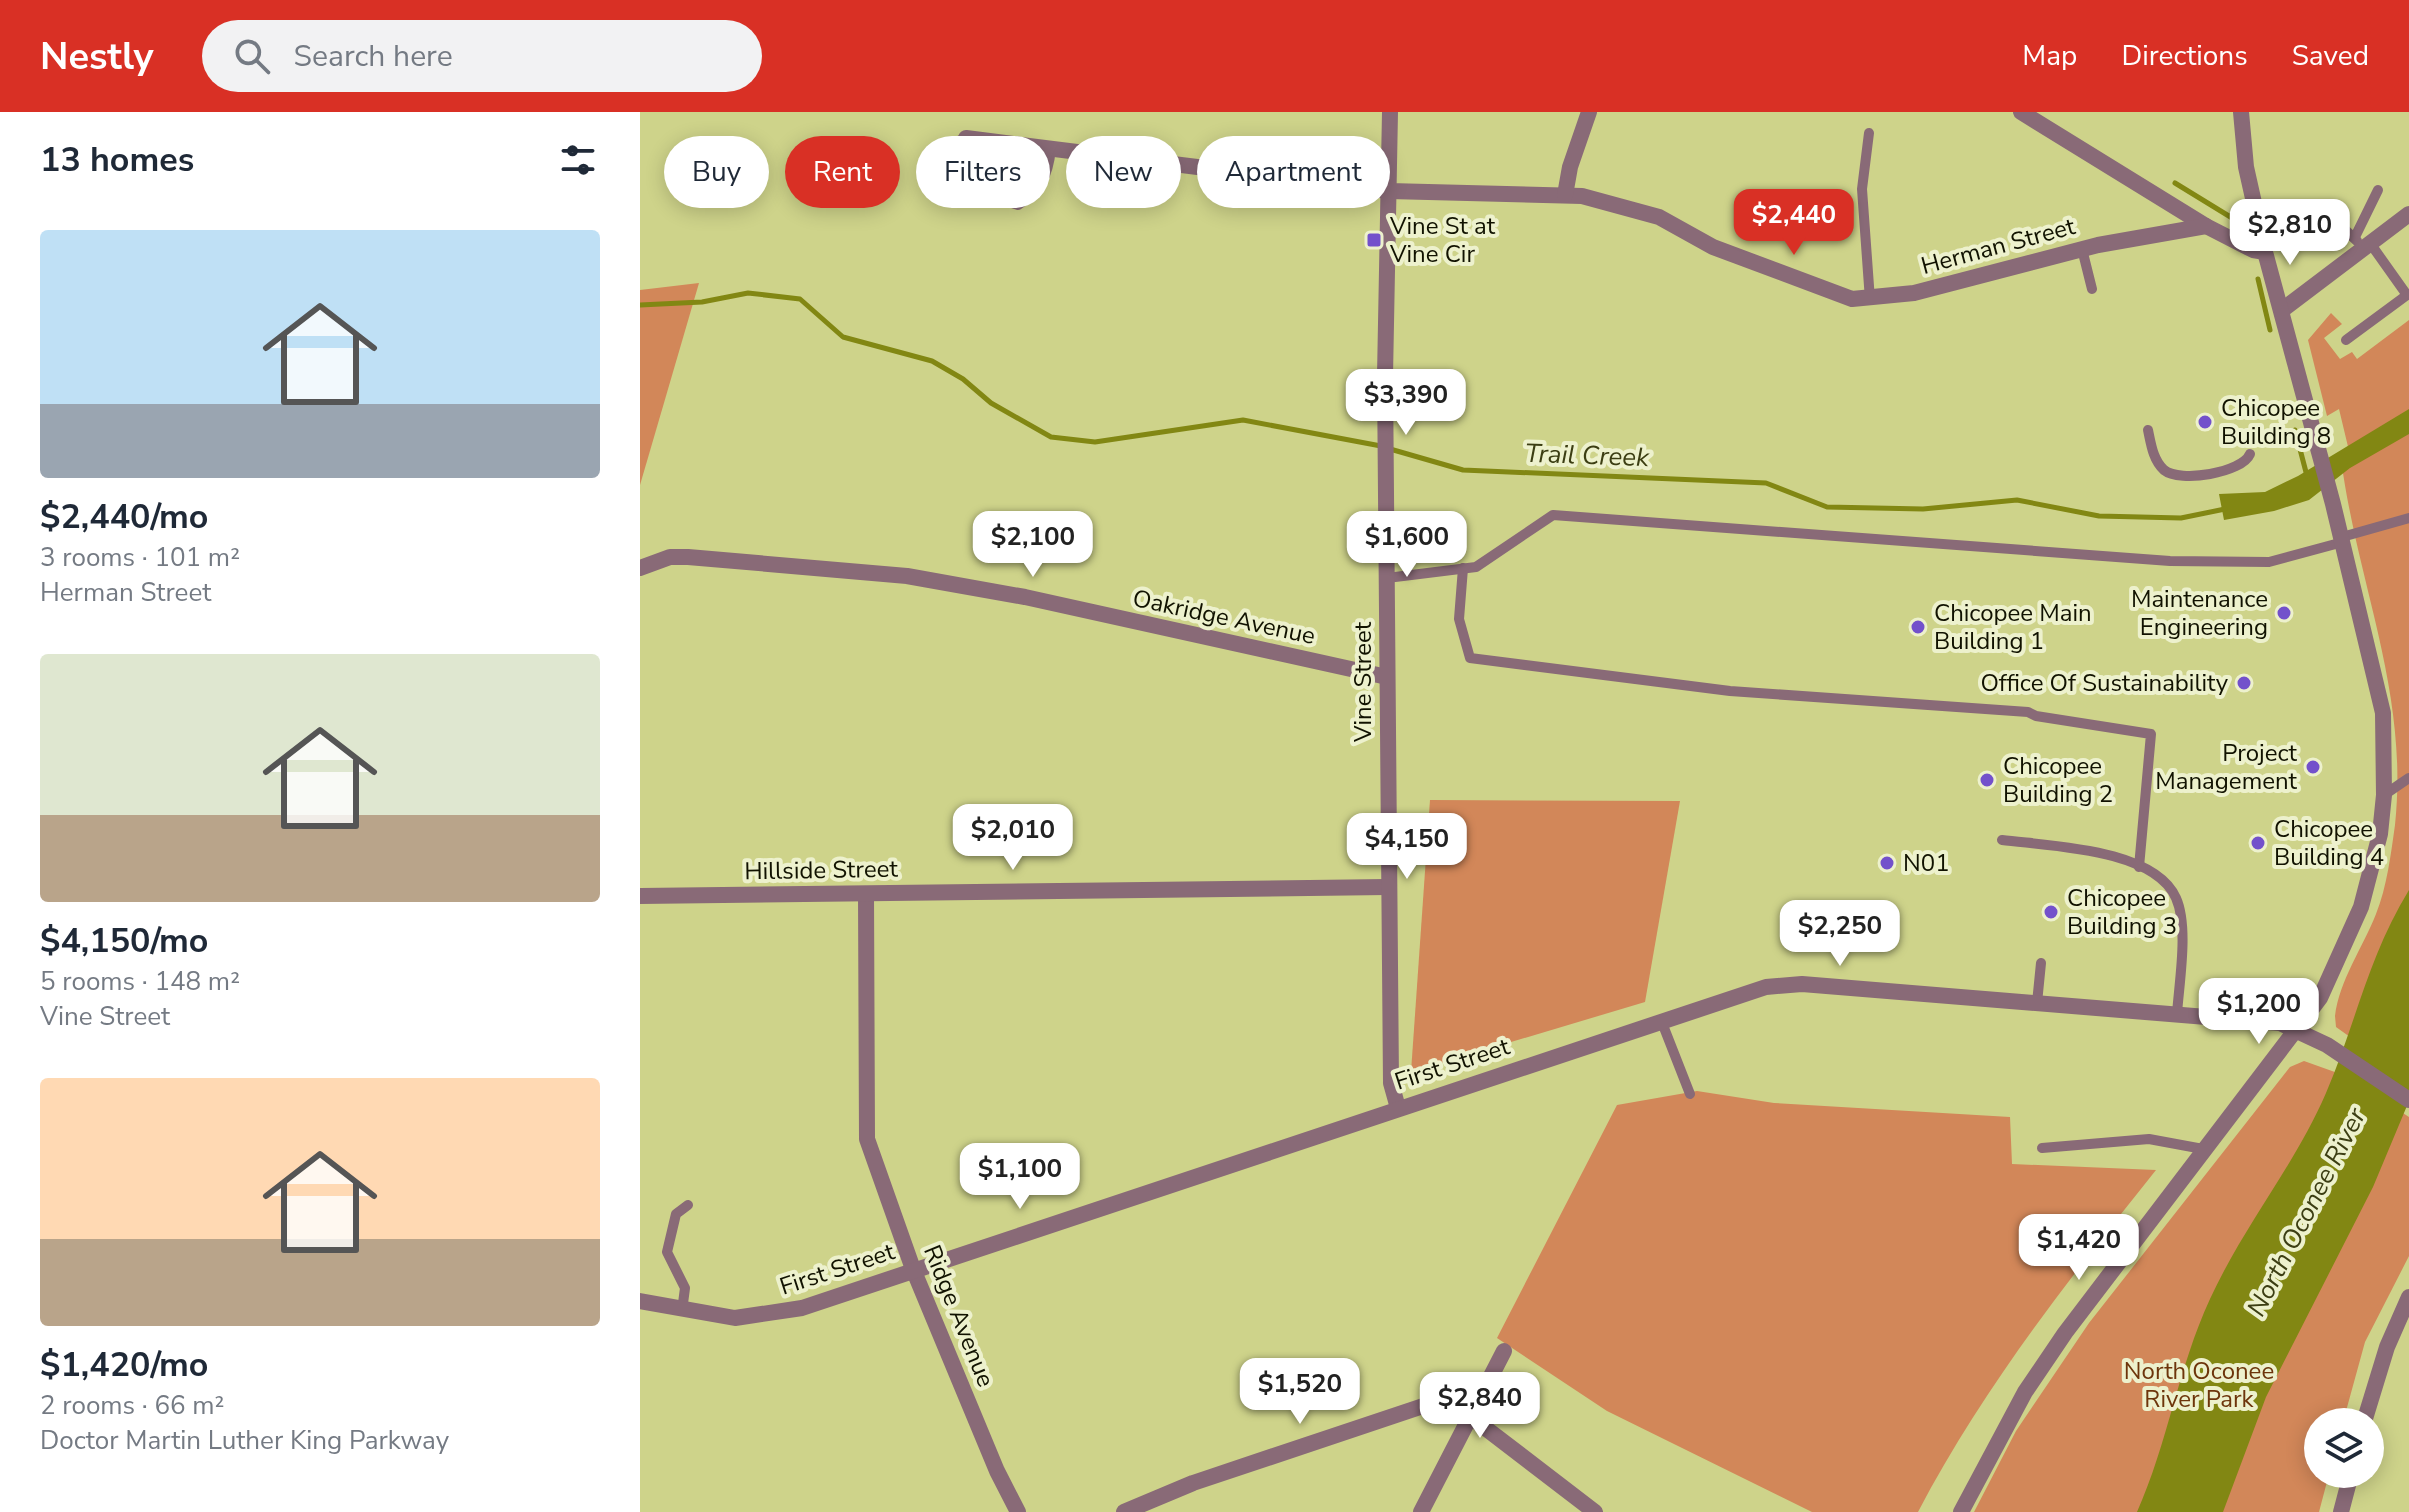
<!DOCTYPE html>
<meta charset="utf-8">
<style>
body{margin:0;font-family:"Nunito Sans",sans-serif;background:#f2f2f3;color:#1f2937;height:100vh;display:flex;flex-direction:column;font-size:30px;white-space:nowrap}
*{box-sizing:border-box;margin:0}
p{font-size:26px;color:#747a83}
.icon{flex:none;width:44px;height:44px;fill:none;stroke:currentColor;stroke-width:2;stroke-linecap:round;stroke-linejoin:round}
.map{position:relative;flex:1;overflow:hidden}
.side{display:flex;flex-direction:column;background:#fff;width:640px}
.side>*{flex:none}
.banner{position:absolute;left:24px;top:24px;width:760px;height:72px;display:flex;gap:16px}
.buttons{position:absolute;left:1664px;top:1296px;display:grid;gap:16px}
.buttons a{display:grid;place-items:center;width:80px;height:80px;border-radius:50%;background:#fff;box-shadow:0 4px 20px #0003;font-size:40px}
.price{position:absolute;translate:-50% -68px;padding:0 18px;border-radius:16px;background:#fff;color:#222;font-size:26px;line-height:52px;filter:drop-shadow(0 2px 4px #0008)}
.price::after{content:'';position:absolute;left:50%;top:48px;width:24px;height:18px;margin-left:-12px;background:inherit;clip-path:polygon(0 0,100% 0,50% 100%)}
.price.current{background:#d93025;color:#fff}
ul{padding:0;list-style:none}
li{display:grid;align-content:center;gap:16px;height:424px;padding:0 40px}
li span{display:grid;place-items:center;height:248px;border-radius:8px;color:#555}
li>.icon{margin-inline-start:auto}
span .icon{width:144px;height:144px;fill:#fffc;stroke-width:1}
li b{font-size:34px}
h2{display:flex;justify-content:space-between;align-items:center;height:96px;padding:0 40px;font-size:34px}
.tag{padding:0 28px;border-radius:36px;background:#fff;box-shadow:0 4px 20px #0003;font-size:28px;line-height:72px}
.tag.current{background:#d93025;color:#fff}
header{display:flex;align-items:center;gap:48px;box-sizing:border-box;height:112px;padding:0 40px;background:#d93025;color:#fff}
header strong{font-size:38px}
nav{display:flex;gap:44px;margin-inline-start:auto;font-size:28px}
.search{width:560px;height:72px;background:#f2f2f3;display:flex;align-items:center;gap:20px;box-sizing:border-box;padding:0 28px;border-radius:44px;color:#747a83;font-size:30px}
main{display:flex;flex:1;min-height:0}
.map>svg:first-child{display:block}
.green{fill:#d28759}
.water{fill:#828713}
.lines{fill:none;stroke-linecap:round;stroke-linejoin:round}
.stream{stroke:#828713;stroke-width:5}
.service{stroke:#896a77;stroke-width:10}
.minor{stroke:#896a77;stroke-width:16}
.tertiary{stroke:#896a77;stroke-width:16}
.poi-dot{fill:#7351cb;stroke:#edf1cd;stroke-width:3}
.labels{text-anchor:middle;stroke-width:8;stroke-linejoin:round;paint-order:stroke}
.poi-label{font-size:24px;fill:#111200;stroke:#edf1cd;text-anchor:start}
.street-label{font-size:24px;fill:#111200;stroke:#edf1cd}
.park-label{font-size:24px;fill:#6d350b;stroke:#edf1cd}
.water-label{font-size:26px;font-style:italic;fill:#3c3e13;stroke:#edf1cd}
</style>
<header>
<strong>Nestly</strong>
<div class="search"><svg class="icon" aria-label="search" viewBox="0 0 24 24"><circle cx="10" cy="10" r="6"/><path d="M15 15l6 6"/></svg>Search here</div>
<nav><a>Map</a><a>Directions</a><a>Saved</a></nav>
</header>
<main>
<section class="side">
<h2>13 homes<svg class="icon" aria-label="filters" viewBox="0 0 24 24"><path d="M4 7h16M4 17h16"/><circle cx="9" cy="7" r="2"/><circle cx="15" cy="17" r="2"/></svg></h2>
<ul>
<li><span style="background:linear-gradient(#bfe0f5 70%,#9aa5b1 0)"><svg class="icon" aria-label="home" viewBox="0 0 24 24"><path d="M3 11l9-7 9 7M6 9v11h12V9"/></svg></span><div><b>$2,440/mo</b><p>3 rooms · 101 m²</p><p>Herman Street</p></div></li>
<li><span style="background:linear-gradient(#dfe7d0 65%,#b9a48a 0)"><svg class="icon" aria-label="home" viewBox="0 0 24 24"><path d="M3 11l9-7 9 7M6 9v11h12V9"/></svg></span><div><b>$4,150/mo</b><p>5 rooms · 148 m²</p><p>Vine Street</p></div></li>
<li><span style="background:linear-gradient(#ffd9b3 65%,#b9a48a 0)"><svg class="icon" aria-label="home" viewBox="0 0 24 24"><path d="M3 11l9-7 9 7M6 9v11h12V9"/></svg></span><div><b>$1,420/mo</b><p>2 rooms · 66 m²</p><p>Doctor Martin Luther King Parkway</p></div></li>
</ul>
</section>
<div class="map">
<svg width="1769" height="1400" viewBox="0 0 1769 1400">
<rect width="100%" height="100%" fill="#ced38a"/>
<g class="green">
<polygon points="59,171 0,373 0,178"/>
<path d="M1691,201l11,11 -18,14 16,21 12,-7 5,7 52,-39v759l-73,-52 -1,-11c4,-35 28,-69 41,-102 11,-27 15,-61 19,-89 14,-133 -37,-238 -54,-366l9,-4 -11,-46 -12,7 -19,-76z"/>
<polygon points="790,688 1040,689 1005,890 771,960"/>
<polygon points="1664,949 1706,964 1769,1005 1769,1144 1725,1230 1703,1310 1678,1310 1678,1362 1689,1362 1679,1400 1334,1400 1376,1319 1449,1211 1650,955"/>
<path d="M1057,979l77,12 236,14 2,47 144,6c-87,109 -173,218 -238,342h-106l-205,-101 -110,-73 120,-233z"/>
</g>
<g class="water">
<polygon points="1769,297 1769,322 1710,356 1669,388 1634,399 1584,408 1579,382 1625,380 1658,364"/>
<path d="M1769,778v211l-36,86 -107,210 -43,115h-86c31,-69 41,-144 73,-213 33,-72 85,-134 116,-206 30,-70 42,-136 83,-203z"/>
</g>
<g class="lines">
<g class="stream">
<polyline points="1535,71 1597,109"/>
<polyline points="1618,167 1630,218"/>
<polyline points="0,193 62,190 108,181 160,187 203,225 292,249 323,267 351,291 411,325 455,330 603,308 741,334"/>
<polyline points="1655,318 1667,364"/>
<polyline points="750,337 823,358 1126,371 1187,395 1283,397 1377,388 1459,404 1541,406 1585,397"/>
</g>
<g class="service">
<polyline points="1229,21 1222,77 1230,188"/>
<path d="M326,26l-15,6 -3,24 40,27 30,10c23,-15 30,-29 33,-56"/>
<polyline points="1699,112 1717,129"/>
<polyline points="1715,125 1738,78"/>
<polyline points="1442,137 1452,177"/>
<polyline points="1706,228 1767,183 1730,131"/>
<path d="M1508,318c3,14 5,30 16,40 16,13 78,3 86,-16"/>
<polyline points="1702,425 1769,406"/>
<polyline points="823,456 819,507 830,546 1090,579 1388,600 1396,604 1511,622 1499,755"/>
<polyline points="747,466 836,455 913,403 1530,449 1629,450 1703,430"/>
<polyline points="1744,683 1769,666"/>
<path d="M1362,728c46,6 152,8 174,58 13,29 3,85 1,116"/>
<polyline points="1397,891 1401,851"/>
<polyline points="1021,908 1050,982"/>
<polyline points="1402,1036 1509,1027 1563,1037"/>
<polyline points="42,1199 45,1176 27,1140 36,1102 48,1093"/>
</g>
<g class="minor">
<polyline points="1381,0 1566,114 1613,138 1625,140"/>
<polyline points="326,26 749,79 942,84 1019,105 1073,135 1212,187 1274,181 1458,133 1566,114"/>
<polyline points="925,83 930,55 949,0"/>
<polyline points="1642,198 1769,102"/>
<polyline points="0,456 30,445 48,445 267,464 385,485 747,565"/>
<polyline points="226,782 227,1027 273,1157 357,1359 378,1400"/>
<polyline points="0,784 747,775"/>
<polyline points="484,1400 553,1371 801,1288 810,1289 955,1400"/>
<polyline points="781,1400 864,1239"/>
</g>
<g class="tertiary">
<polyline points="750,0 745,264 751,971 758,996"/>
<polyline points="0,1189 95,1206 162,1196 1126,875 1162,872 1640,911 1687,933 1769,988"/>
<polyline points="1724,1310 1747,1235 1769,1185"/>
<polyline points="1321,1400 1385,1280 1425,1221 1680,886 1721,795 1740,722 1744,683 1743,601 1693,392 1625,140 1606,55 1601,0"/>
<polyline points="1701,1400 1711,1362"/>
</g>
</g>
<g class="poi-dot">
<rect x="726" y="120" width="16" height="16" rx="4"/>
<circle cx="1565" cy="310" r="8"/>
<circle cx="1644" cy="501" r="8"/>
<circle cx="1278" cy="515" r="8"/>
<circle cx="1604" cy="571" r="8"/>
<circle cx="1673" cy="655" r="8"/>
<circle cx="1347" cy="668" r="8"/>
<circle cx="1618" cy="731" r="8"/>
<circle cx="1247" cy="751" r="8"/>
<circle cx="1411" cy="800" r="8"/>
</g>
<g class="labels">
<g class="poi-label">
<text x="750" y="122">Vine St at<tspan x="750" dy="28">Vine Cir</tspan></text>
<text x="1581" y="304">Chicopee<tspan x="1581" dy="28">Building 8</tspan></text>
<text x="1628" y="495" text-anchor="end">Maintenance<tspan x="1628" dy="28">Engineering</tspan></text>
<text x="1294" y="509">Chicopee Main<tspan x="1294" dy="28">Building 1</tspan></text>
<text x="1588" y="579" text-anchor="end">Office Of Sustainability</text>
<text x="1657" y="649" text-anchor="end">Project<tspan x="1657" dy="28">Management</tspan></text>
<text x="1363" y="662">Chicopee<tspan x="1363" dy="28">Building 2</tspan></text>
<text x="1634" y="725">Chicopee<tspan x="1634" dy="28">Building 4</tspan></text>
<text x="1263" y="759">N01</text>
<text x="1427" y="794">Chicopee<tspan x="1427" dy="28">Building 3</tspan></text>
</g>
<g class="street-label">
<text transform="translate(1358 134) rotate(-15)" y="8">Herman Street</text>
<text transform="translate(584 505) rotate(12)" y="8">Oakridge Avenue</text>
<text transform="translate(723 570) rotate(-90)" y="8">Vine Street</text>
<text transform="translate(181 758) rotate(-1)" y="8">Hillside Street</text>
<text transform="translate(812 952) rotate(-18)" y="8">First Street</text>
<text transform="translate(197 1157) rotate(-18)" y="8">First Street</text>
<text transform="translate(319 1204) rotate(68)" y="8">Ridge Avenue</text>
</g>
<g class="park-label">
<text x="1559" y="1267">North Oconee<tspan x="1559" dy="28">River Park</tspan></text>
</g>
<g class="water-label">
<text transform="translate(947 343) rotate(2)" y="9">Trail Creek</text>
<text transform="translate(1666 1100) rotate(-63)" y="9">North Oconee River</text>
</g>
</g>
</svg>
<div class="buttons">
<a><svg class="icon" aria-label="layers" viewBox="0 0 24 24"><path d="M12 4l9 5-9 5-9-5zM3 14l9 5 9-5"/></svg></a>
</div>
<b class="price current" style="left:1154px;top:145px">$2,440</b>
<b class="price" style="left:1650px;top:155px">$2,810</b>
<b class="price" style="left:766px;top:325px">$3,390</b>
<b class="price" style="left:393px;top:467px">$2,100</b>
<b class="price" style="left:767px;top:467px">$1,600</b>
<b class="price" style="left:373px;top:760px">$2,010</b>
<b class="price" style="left:767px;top:769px">$4,150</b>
<b class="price" style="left:1200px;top:856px">$2,250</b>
<b class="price" style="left:1619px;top:934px">$1,200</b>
<b class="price" style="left:380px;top:1099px">$1,100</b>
<b class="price" style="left:1439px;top:1170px">$1,420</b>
<b class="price" style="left:660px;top:1314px">$1,520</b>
<b class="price" style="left:840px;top:1328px">$2,840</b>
<div class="banner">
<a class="tag">Buy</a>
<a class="tag current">Rent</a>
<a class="tag">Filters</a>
<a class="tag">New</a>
<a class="tag">Apartment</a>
</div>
</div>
</main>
